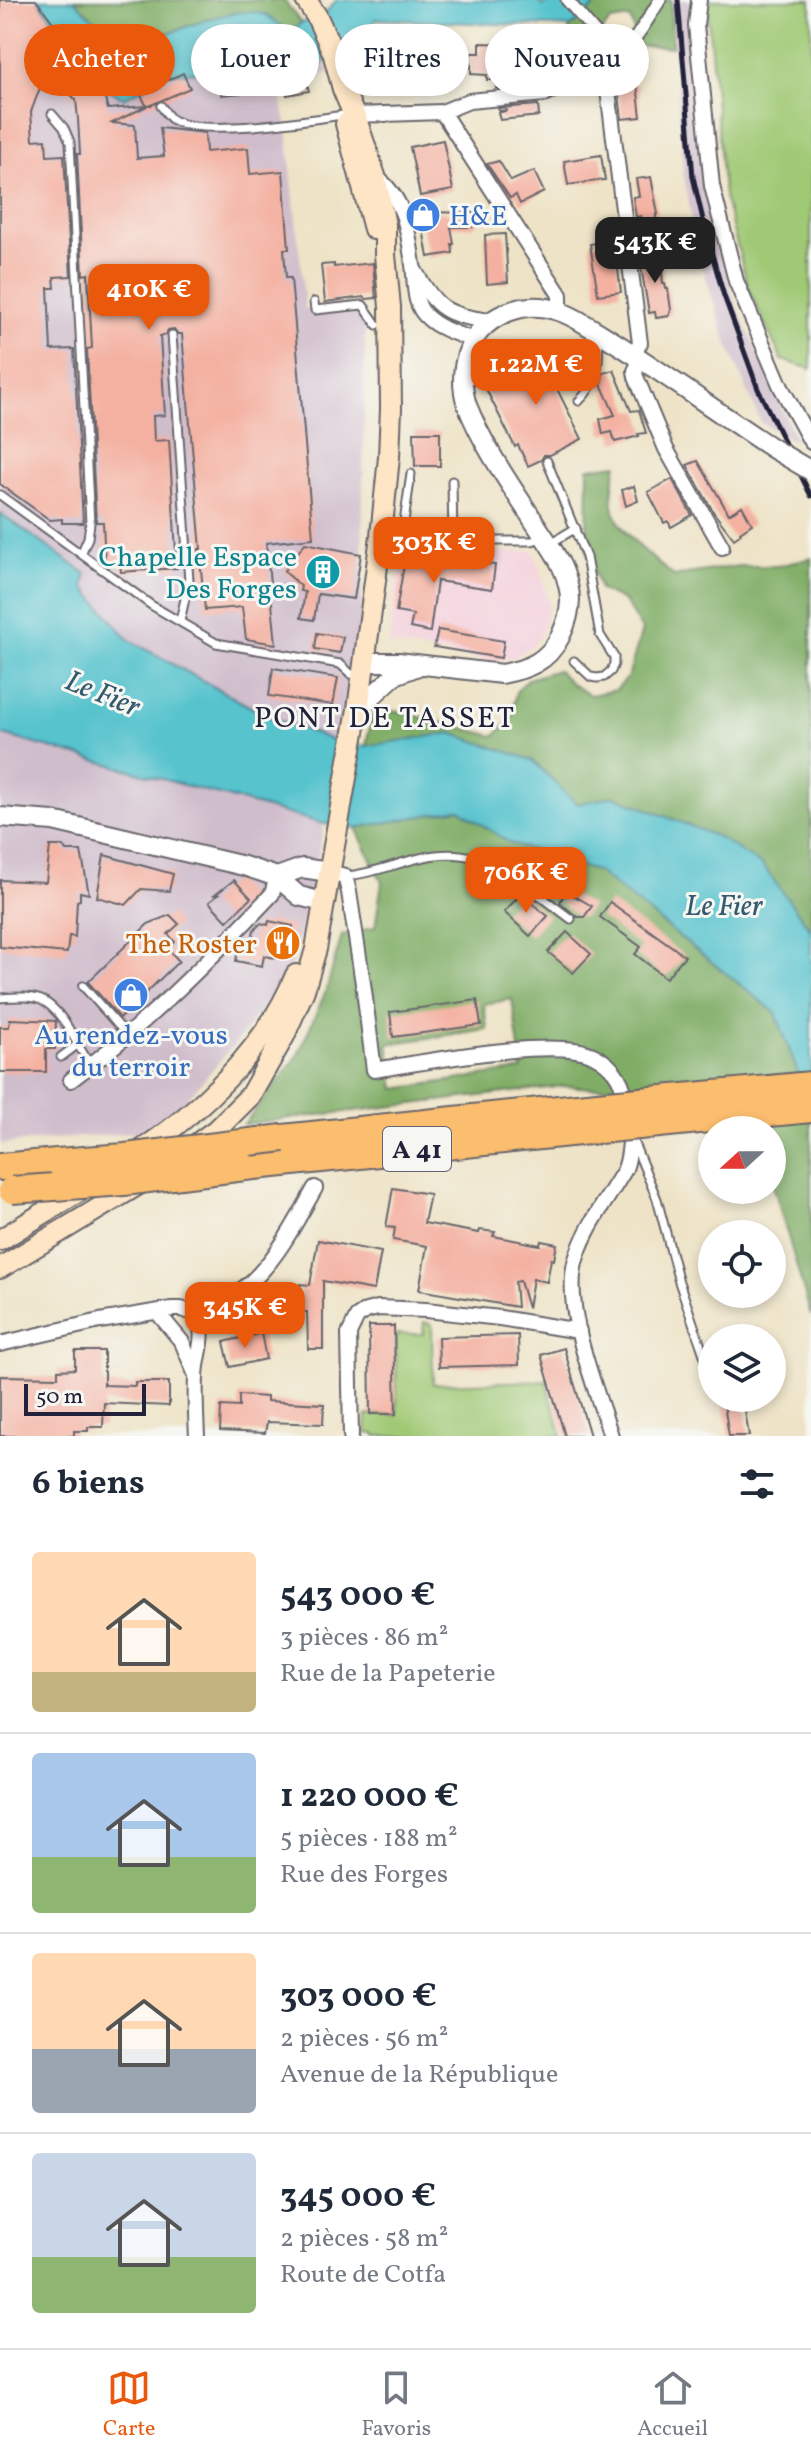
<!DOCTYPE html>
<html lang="fr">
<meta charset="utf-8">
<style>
body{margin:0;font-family:Vollkorn,serif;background:#f2f2f3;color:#1f2937;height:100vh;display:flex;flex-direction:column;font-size:30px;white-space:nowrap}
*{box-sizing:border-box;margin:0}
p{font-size:26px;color:#747a83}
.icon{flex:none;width:44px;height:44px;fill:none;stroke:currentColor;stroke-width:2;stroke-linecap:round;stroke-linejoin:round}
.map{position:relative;height:1436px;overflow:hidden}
.panel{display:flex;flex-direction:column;background:#fff;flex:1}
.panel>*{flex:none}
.guide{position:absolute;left:24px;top:24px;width:764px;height:72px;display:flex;gap:16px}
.needle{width:52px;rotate:249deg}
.fabs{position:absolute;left:698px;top:1116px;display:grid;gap:16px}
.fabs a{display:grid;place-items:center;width:88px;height:88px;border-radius:50%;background:#fff;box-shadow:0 4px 12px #0003;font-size:40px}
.scale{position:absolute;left:24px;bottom:20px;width:122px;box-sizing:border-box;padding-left:8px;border:4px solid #22223b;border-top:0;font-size:22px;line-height:28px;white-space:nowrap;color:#22223b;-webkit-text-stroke:6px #f6f6f2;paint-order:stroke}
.price{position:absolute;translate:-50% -68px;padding:0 18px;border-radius:16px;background:#ea580c;color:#fff;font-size:26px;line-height:52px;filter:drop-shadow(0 2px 4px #0008)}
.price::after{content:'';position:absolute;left:50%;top:48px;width:24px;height:18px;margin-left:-12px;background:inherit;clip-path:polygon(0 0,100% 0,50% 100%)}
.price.on{background:#222;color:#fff}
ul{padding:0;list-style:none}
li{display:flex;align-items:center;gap:24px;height:200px;padding:0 32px}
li+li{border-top:2px solid #e0e1e3}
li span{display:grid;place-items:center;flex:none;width:224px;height:160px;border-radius:8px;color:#555}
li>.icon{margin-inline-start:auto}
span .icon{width:96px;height:96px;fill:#fffc;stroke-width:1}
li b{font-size:34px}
h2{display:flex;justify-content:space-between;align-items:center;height:96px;padding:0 32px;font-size:34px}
.pill{padding:0 28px;border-radius:36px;background:#fff;box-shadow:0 4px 12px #0003;font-size:28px;line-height:72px}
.pill.on{background:#ea580c;color:#fff}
.menu{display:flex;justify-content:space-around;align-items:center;height:112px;border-top:2px solid #e0e1e3;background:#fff;font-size:22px;color:#747a83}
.menu a{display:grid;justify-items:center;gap:4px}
.menu .on{color:#ea580c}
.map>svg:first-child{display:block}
.built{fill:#f4cfdc}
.industrial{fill:#d0bdcc}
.green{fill:#a0c975;stroke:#617658;stroke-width:2}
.forest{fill:#80ad66;stroke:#516850;stroke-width:2;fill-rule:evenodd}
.water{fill:#56c3cd;stroke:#3c7284;stroke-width:2}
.building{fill:#f4b0a0}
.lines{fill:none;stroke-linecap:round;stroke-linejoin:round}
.service-casing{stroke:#69666c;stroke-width:11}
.pedestrian-casing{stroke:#69666c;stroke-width:15}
.minor-casing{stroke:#69666c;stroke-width:18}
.tertiary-casing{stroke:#69666c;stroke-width:22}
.secondary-casing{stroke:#69666c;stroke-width:24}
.motorway-casing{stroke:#69666c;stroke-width:30}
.service{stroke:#fff;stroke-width:7}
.pedestrian{stroke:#fff;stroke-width:11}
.minor{stroke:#fff;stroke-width:14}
.tertiary{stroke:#fff;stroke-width:18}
.secondary{stroke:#fde5c5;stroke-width:20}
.motorway{stroke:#fbbd6e;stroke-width:26}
.rail{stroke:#22223b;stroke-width:5}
.tertiary-bridge-casing{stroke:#69666c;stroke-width:22;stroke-linecap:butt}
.motorway-bridge-casing{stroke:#69666c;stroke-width:30;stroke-linecap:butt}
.tertiary-bridge{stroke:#fff;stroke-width:18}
.motorway-bridge{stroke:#fbbd6e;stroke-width:26}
.labels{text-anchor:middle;stroke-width:6;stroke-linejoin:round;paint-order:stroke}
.shield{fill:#f6f6f2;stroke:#626272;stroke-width:2}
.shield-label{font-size:26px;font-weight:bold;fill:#22223b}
.shop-label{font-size:28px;fill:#366cbe;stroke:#f6f6f2;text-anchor:start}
.culture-label{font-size:28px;fill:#0d838f;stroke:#f6f6f2;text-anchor:end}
.food-label{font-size:28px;fill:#c56008;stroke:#f6f6f2;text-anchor:end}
.water-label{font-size:30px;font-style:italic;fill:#345a6e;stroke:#f6f6f2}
.neighbourhood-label{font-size:30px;letter-spacing:2px;fill:#22223b;stroke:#f6f6f2}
</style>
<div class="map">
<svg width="811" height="1436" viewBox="0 0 811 1436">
<rect width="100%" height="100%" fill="#f6f6f2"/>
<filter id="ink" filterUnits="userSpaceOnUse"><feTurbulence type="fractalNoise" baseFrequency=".0125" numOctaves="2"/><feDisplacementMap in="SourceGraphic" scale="16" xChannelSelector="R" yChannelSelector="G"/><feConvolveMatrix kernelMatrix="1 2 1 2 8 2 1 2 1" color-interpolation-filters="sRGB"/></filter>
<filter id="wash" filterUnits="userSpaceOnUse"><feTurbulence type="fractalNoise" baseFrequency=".006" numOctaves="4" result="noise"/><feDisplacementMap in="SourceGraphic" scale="32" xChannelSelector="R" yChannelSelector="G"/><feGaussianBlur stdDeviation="1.8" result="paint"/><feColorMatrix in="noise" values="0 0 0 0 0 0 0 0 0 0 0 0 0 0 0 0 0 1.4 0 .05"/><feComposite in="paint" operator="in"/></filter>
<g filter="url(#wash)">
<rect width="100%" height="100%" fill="#eee3c6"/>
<polygon class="built" points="533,551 542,577 549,604 542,632 532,646 515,657 496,661 389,645 401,554"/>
<g class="industrial">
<polygon points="0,0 284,0 301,23 323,64 331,72 279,86 287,129 305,308 365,316 361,650 313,879 291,967 243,1034 160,1130 0,1144"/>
<polygon points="671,0 689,0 699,114 711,209 733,297 797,442 761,423 727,342 697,250 683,170"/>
</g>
<g class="green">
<polygon points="708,0 811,0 811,369 782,360 749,290 724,196 707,5"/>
<polygon points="424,1322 431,1324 432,1326 433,1384 546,1381 562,1436 376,1436 375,1434 366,1433 367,1415 397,1415 396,1334 423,1334"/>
</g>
<g class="forest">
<path d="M74,0h210l17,23 -11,9 -81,-13 -54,18 -8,9c-32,-2 -51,-24 -73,-46z"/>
<polygon points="602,0 671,0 672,47 639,46 630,18 611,21 584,51 563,40 571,27"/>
<path d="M617,464c-3,17 -8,35 -1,52 7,18 42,48 58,60l64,-10h40l33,-8v372l-49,-65 -45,-28 -103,-41 -37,9 -45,-45 -166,-14 6,-31 25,-4 97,25 17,-16 5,-28 12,-13 30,-9 13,14 19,11 26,-5 12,-13 14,-47 -18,-29 -24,-11 -13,-41 1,-81z"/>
<path d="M459,809l51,34 88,29 178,141 31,85 4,19v199l-39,-135v-51h-17l-21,-56 -140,14 -30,-2 -320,38 53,-67 29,-66 16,-56 33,-8 7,-45 -26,-54zM512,999l10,71 -127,19 -7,-45 99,-15 -3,-25z"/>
</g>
<g class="water">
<path d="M38,0h36c22,21 41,44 73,46l17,-15 3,3c26,-9 68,-28 96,-20 9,3 18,13 27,18l11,-9 23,-8 12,-15h202l5,6 7,-6h52l-31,27 -196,-8 -1,10 -8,13h-25l-18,22 -12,10 -37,8 -32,11v-22l-71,2 -47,25 -17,-9z"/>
<polygon points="0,513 86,574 84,587 129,640 265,715 332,740 366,746 451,733 532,760 577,804 614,796 718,837 762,865 811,930 811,1117 807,1098 776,1013 598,872 510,843 459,809 356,828 324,824 0,734"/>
</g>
<g id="blocks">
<g class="building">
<polygon points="0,0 36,0 101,86 108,109 147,106 112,123 135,125 137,158 164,156 160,128 205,133 206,152 248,148 250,174 283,171 289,249 284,249 286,278 291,278 313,538 266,543 276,644 246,639 242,607 205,610 199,549 201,549 182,334 178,334 174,329 168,330 166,335 160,336 165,415 153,416 154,441 169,440 177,568 121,572 120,563 105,564 103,522 96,522 87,349 92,348 88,274 83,275 77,154 80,154 78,119 76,100 47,69 31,112 33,140 46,139 47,156 64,155 71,276 54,277 55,288 48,288 51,350 74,349 83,523 62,523 62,519 50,520 0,484"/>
<polygon points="412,40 430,40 430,52 434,52 432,80 429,80 428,91 397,89 397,92 381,92 381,78 379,77 374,51 390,52 390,47 412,48"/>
<polygon points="480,43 537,45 535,77 515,78 516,87 496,88 495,80 487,80 487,75 471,74 471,53 480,53"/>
<polygon points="242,71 242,93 221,95 222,72"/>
<polygon points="183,73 190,88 151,105 146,105 140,93"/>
<polygon points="306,79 309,91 287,95 285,83"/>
<polygon points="637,84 641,117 622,119 618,87"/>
<polygon points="538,105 539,116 500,120 498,113 508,110 499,111 498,108"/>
<polygon points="443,140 453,190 420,196 410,147"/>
<polygon points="601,155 605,180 568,185 564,161"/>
<polygon points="499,161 511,181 534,171 544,192 520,204 516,195 510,198 487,164"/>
<polygon points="651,177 658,214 656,214 656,221 642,222 641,216 636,217 633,197 639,196 636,179"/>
<polygon points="420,212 478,213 478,224 472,227 451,227 454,244 452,244 453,253 428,257"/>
<polygon points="505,234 508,282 487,284 485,235"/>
<polygon points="608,241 609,247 615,248 621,292 598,295 590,244"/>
<polygon points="660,252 663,283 665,283 666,289 668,289 671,310 669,316 656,318 655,312 649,313 639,255"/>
<polygon points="373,263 376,298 366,299 364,297 325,302 321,265 334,264 334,267"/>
<polygon points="560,345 571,374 554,383 582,439 550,455 544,455 541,460 528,466 518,445 515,447 483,383 493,382"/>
<polygon points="614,370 631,411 639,410 646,433 638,434 639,436 615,442 612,432 603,434 600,419 615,415 601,384 603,373"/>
<polygon points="414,432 440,432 440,466 415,466"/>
<polygon points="698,461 729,514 742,506 752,524 740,532 741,534 734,539 714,513 687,465"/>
<polygon points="672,479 692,515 671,527 668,521 664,523 648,492"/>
<polygon points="634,486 638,501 626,506 622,490"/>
<polygon points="305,543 361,554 354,599 318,594 314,620 301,618 305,592 300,591 301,586 284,571"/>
<polygon points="407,547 421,549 416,559 473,567 474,562 495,565 492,589 437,581 430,632 410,628 413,615 396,612"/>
<polygon points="438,630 504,641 501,658 434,647"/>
<polygon points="317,633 343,637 340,653 315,649"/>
<polygon points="273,668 338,678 333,705 269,696"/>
<polygon points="50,846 63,846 66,851 81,851 89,894 80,892 80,900 77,901 75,937 69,936 67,953 0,947 0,880 46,882"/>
<polygon points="104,855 173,874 169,891 141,889 126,905 97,897"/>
<polygon points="234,880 251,898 227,921 209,902 218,895 215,895"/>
<polygon points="566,891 592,906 584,917 577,917 560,902"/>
<polygon points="521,894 548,916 530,936 504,912"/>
<polygon points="610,902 685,956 666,978 635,954 641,947 600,917"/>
<polygon points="170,915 179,924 168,934 175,942 168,949 179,961 120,1018 88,982 148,924"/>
<polygon points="269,921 293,926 288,954 283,954 282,959 264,956 262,966 236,961 239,945 250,947 254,930 261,923 268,925"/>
<polygon points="567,932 591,954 573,973 548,952"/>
<polygon points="477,1000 481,1025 393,1037 390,1012"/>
<polygon points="10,1019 56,1021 55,1049 46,1049 46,1072 0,1072 0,1027 9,1027"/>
<polygon points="393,1188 430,1194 424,1223 479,1233 480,1230 495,1232 493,1236 540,1245 541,1241 557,1244 554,1260 551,1259 547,1282 533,1279 528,1308 520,1281 515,1282 517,1307 419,1290 427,1246 393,1240 395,1228 386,1227"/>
<polygon points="318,1240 381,1252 374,1290 323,1281 323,1349 308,1349 307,1312 301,1312 300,1284 310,1285"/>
<polygon points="369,1326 394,1326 396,1414 370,1414"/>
<polygon points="261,1333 266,1359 230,1367 224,1342"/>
<polygon points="518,1335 519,1365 439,1367 438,1337"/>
<polygon points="564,1348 570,1369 590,1436 565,1436 546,1372 541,1355"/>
<polygon points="75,1351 104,1351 104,1385 135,1386 135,1382 169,1382 169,1406 104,1403 103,1427 88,1427 88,1431 74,1431 74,1436 0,1436 0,1376 58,1377 58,1370 75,1369"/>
<polygon points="239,1395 267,1397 267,1401 324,1404 323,1424 267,1422 265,1433 220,1431 221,1406 239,1407"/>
<polygon points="723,1398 743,1398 749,1436 729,1436"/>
</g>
</g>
</g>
<g filter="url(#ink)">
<use href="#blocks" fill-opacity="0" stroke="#69666c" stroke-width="2"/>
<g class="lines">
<defs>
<g id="service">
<path d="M161,106c4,5 7,11 12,14 29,17 135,0 170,-5"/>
<polyline points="52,114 64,128 70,142 90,523 88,538 81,554"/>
<polyline points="314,302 315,310 363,305 377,325"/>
<polyline points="172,335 189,581 180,621"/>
<path d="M579,401c19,-18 22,-43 18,-67"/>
<polyline points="547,461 586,557 600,635 614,657 614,664 611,671 604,677 597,678 591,677 574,661"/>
<polyline points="452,481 453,541 532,541 542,538"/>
<polyline points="0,495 151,605 216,643 340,664 351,674 361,676"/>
<polyline points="384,537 398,539 402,536 411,474"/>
<polyline points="551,543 576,528"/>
<path d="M345,876c45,-3 84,-32 130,-18l67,39 29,22"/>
<polyline points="83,986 126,1034"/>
<path d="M0,998c13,-1 34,-3 45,4 21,13 31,44 46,63"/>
<polyline points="61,1057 77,1045"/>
<polyline points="633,1141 657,1199 679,1282 712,1378"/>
</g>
<g id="pedestrian">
<polyline points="567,0 617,58"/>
<path d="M545,94c23,-5 63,-24 79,-42 14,-15 25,-35 36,-52"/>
</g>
<g id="minor">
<polyline points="699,0 696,25 712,186 736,281 781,387 811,442"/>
<polyline points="606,75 640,343 633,354"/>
<polyline points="442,112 469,101 545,94"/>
<polyline points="355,115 442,112 560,295 560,311"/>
<path d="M375,176c30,23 33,53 38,89 3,19 -1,39 15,53 12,11 30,16 45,22"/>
<path d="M415,271c21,38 32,45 76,50"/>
<polyline points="641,359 635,371 636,377 666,449 722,547"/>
<path d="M329,872l16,4 4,16 15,98 10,80c46,-7 181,-34 219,-15 23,11 31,29 35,53 3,21 4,41 -3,61 -16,28 -38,56 -48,87 -17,47 19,132 34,180"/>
<path d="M71,1080c74,-55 138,-119 201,-186l5,-17"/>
<polyline points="158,1313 182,1342 195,1373"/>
<path d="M197,1314c19,-9 39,-18 54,-32 28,-26 46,-62 64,-94"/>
<path d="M0,1344l100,-23 72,-12h9l16,5c11,23 -1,41 -1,64 -1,19 0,39 1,58"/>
<polyline points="351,1436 349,1334 357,1317 366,1311 378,1308 426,1310 500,1318 579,1331"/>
</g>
<g id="tertiary">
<path d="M365,662h33l104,12c26,-5 45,-12 58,-37 8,-16 13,-34 8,-52 -5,-23 -19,-40 -31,-59 -23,-36 -55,-81 -70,-121 -8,-24 -4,-55 13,-74 14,-16 39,-26 60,-24 26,2 49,20 71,33 55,34 107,73 161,108"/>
<polyline points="358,709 395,675 418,666"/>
<polyline points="0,817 53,821 244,866 277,877 299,896 323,902"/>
<polyline points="277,877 302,868 329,872"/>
</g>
<g id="secondary">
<polyline points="346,124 374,229"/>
<polyline points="190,1149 216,1130 250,1096 284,1036 304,990 316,949 358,709 381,536 389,457 391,408 390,307 385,255 385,225 375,176 357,122 343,89 333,52 317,17 306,0"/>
<path d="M136,1154c65,-43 130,-105 160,-179"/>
<polyline points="0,1240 89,1185"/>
<polyline points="0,1268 144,1181"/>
</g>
<g id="motorway">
<polyline points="283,1138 587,1106"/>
<polyline points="0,1167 57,1162"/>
<polyline points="245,1167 589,1131"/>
</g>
</defs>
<use href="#service" class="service-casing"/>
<use href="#pedestrian" class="pedestrian-casing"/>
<use href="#minor" class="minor-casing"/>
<use href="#tertiary" class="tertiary-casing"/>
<use href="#secondary" class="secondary-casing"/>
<use href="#motorway" class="motorway-casing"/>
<use href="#service" class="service"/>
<use href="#pedestrian" class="pedestrian"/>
<use href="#minor" class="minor"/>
<use href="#tertiary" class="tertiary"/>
<use href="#secondary" class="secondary"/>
<use href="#motorway" class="motorway"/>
<polyline class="rail" points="678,0 693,177 707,237 724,296 758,389 811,496"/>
<defs>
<polyline id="tertiary-bridge" points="772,448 811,471"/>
<g id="motorway-bridge">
<polyline points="587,1106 811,1085"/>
<polyline points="589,1131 811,1109"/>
<polyline points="57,1162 125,1157 283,1138"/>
<polyline points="12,1190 124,1182 245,1167"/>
</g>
</defs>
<use href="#tertiary-bridge" class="tertiary-bridge-casing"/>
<use href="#motorway-bridge" class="motorway-bridge-casing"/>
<use href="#tertiary-bridge" class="tertiary-bridge"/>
<use href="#motorway-bridge" class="motorway-bridge"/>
</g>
</g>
<defs>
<symbol id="shop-disc" viewBox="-11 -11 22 22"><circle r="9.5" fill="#3f7fe0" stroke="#f6f6f2"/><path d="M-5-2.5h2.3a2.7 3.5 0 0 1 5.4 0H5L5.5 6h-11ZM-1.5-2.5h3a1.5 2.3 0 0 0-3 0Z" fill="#fff"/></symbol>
<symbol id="building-disc" viewBox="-11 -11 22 22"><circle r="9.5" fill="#0f9aa8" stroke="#f6f6f2"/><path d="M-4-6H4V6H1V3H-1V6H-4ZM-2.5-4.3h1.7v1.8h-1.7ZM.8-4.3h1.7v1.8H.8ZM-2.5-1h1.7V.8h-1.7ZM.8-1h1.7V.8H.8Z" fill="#fff"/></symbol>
<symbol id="restaurant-disc" viewBox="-11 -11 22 22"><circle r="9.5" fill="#e8710a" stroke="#f6f6f2"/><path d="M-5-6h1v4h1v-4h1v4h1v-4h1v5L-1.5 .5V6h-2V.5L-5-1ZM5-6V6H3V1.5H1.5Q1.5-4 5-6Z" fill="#fff"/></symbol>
</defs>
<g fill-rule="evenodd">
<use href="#shop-disc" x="403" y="195" width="40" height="40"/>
<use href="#building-disc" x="303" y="552" width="40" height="40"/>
<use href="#restaurant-disc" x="263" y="923" width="40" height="40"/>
<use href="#shop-disc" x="111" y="975" width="40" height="40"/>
</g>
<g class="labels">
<rect class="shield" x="383" y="1127" width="68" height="44" rx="6"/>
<g class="shield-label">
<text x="417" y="1158">A 41</text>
</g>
<g class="shop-label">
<text x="449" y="225">H&amp;E</text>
<text x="131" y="1044" text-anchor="middle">Au rendez-vous<tspan x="131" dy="32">du terroir</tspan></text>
</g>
<g class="culture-label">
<text x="297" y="566">Chapelle Espace<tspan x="297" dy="32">Des Forges</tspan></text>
</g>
<g class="food-label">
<text x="257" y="953">The Roster</text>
</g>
<g class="water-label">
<text transform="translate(103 693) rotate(22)" y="10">Le Fier</text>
<text x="724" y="915">Le Fier</text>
</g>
<g class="neighbourhood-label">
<text x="385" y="727">PONT DE TASSET</text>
</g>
</g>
</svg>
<div class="fabs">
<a><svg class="needle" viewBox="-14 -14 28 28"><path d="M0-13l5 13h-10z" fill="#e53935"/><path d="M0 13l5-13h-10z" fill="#747a83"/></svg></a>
<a><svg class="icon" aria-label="locate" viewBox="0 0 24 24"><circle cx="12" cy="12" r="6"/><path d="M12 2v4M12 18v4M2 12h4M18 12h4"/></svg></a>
<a><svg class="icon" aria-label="layers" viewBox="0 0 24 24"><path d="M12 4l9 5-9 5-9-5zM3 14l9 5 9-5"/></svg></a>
</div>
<div class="scale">50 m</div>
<b class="price on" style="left:655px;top:285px">543K €</b>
<b class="price" style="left:149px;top:332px">410K €</b>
<b class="price" style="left:536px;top:407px">1.22M €</b>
<b class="price" style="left:434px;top:585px">303K €</b>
<b class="price" style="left:526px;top:915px">706K €</b>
<b class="price" style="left:245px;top:1350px">345K €</b>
<div class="guide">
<a class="pill on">Acheter</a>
<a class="pill">Louer</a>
<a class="pill">Filtres</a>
<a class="pill">Nouveau</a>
</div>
</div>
<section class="panel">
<h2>6 biens<svg class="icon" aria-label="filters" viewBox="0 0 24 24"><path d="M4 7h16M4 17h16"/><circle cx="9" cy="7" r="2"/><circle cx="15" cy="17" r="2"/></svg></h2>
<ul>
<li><span style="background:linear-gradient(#ffd9b3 75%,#c2b280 0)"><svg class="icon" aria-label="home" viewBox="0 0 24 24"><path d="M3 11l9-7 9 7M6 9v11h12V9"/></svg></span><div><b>543 000 €</b><p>3 pièces · 86 m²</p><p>Rue de la Papeterie</p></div></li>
<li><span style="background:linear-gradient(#a9c7e8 65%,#8fb573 0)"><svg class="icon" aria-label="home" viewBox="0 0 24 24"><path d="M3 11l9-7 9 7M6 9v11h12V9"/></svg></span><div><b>1 220 000 €</b><p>5 pièces · 188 m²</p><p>Rue des Forges</p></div></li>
<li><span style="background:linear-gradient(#ffd9b3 60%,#9aa5b1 0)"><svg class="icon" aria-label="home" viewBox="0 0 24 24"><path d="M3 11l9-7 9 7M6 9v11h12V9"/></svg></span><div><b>303 000 €</b><p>2 pièces · 56 m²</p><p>Avenue de la République</p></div></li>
<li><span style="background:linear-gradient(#c9d6e8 65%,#8fb573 0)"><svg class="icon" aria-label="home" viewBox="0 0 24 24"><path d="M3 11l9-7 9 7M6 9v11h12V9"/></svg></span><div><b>345 000 €</b><p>2 pièces · 58 m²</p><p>Route de Cotfa</p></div></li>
</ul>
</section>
<nav class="menu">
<a class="on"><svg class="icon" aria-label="map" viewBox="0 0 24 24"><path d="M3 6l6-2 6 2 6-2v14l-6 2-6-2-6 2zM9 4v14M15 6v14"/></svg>Carte</a>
<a><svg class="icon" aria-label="saved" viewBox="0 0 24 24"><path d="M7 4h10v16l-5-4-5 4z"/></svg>Favoris</a>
<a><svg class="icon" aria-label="home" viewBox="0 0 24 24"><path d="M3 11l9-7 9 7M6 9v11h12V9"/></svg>Accueil</a>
</nav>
